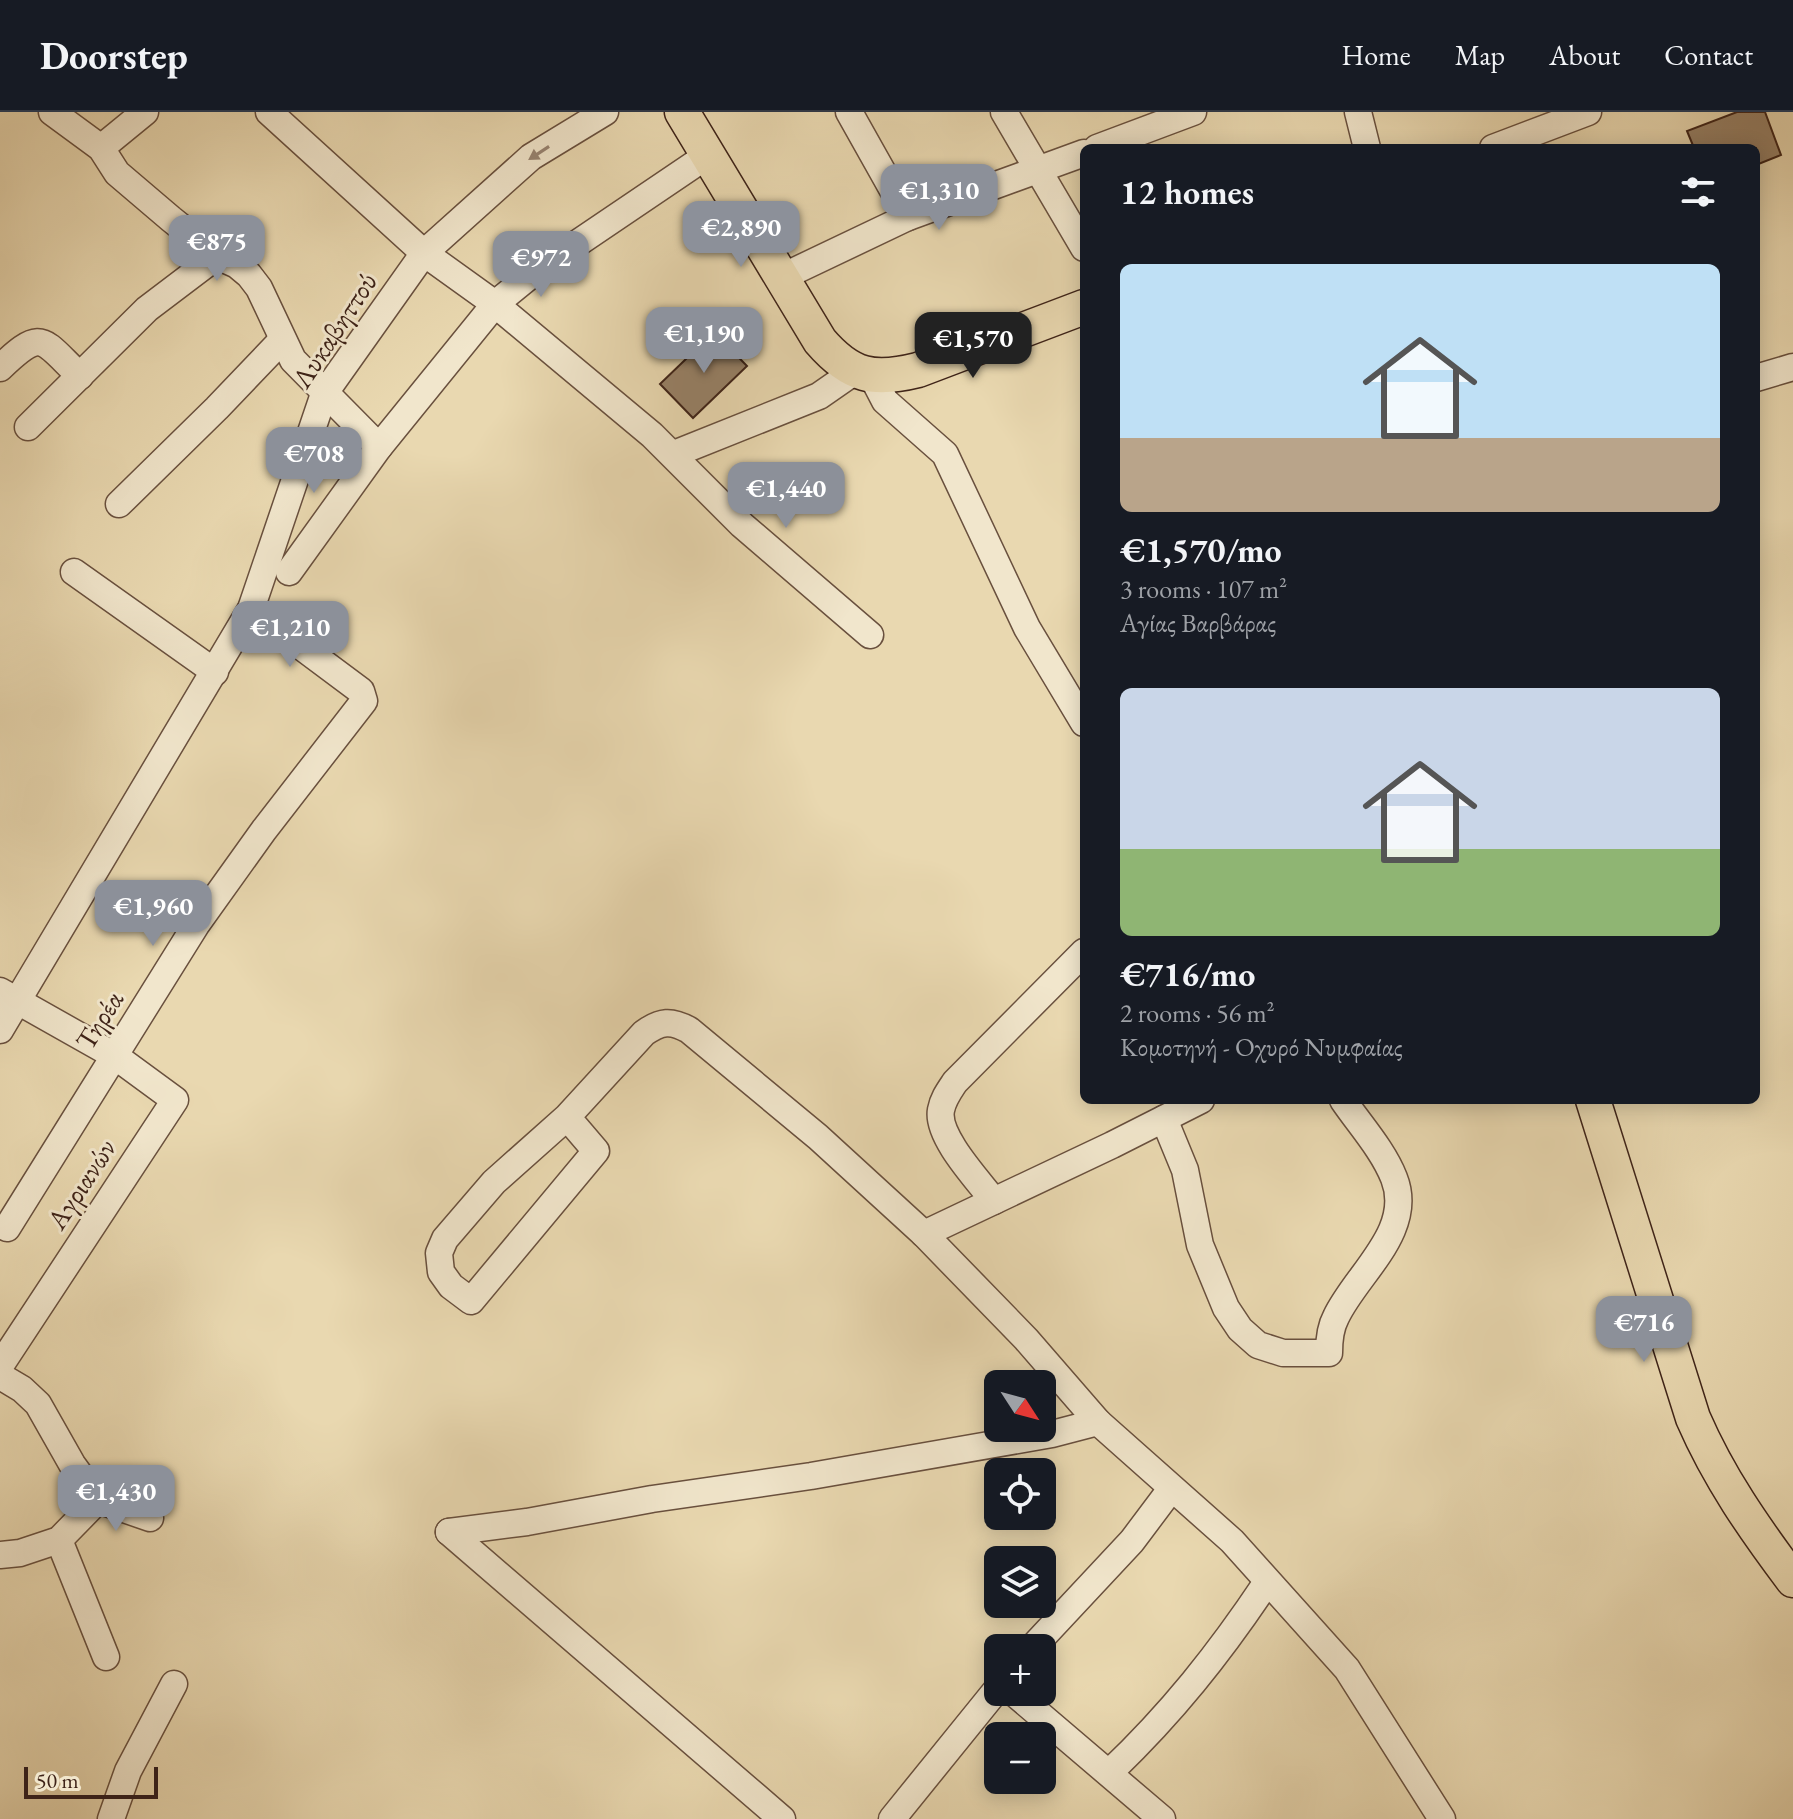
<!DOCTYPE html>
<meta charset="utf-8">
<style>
body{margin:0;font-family:"EB Garamond",serif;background:#20242c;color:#f1f3f6;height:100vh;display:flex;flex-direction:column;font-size:30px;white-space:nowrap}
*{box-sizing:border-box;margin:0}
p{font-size:26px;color:#9ea1a6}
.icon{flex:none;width:44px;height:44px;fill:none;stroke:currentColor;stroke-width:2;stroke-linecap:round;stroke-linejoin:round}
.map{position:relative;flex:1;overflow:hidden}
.details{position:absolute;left:1080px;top:32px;width:680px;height:960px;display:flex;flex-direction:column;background:#171b24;border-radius:12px;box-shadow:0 4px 20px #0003}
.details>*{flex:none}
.needle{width:52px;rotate:126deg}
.fabs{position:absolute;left:984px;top:1258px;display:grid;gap:16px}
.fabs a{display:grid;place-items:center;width:72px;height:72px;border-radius:12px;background:#171b24;box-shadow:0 4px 20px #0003;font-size:40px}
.scale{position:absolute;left:24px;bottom:20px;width:134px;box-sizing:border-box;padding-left:8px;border:4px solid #3e2318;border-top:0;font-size:22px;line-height:28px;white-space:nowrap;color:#3e2318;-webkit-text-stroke:6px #f1e6cc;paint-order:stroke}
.price{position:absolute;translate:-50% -68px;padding:0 18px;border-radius:16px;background:#8c9099;color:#fff;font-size:26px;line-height:52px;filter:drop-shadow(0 2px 4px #0008)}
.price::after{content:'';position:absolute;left:50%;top:48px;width:24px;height:18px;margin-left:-12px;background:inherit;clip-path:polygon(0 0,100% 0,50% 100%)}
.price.selected{background:#222;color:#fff}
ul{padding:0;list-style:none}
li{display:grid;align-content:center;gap:16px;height:424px;padding:0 40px}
li span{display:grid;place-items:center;height:248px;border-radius:12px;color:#555}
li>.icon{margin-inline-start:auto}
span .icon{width:144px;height:144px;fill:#fffc;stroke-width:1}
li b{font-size:34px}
h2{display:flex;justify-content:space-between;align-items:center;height:96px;padding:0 40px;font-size:34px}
header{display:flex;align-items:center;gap:48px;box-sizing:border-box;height:112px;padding:0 40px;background:#171b24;border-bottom:2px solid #363941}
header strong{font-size:38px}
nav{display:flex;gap:44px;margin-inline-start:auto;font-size:28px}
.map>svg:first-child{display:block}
.building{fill:#978167;stroke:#3e2318;stroke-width:2}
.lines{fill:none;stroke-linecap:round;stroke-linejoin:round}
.minor-casing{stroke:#69503e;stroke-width:29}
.major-casing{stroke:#3e2318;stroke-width:37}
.minor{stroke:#f1e6cc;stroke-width:26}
.major{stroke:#e9d8b0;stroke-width:34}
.oneway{fill:#988472}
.labels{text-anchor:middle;stroke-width:6;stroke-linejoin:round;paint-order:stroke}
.street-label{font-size:28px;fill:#3e2318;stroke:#f1e6cc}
</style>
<header>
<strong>Doorstep</strong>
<nav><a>Home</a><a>Map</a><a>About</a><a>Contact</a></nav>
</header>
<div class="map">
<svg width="1793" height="1707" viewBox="0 0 1793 1707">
<rect width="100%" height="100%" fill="#e9d8b0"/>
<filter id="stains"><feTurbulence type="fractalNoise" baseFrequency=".0025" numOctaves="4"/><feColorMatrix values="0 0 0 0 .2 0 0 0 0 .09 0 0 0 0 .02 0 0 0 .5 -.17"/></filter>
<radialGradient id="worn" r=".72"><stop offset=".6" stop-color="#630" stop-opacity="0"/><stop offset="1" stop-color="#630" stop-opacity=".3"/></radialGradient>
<g class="building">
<polygon points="1737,0 1765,0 1781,43 1756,53 1756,36 1694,36 1687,19"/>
<polygon points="714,220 747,254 693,306 660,272"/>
</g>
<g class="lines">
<defs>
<g id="minor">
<polyline points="52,0 101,36 117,61 171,107 217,144 237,153 249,163 259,176 293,248 379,335"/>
<polyline points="269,0 424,141 495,192 652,323 742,413 870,523"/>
<polyline points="849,0 908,105"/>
<polyline points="1004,0 1084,136"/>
<polyline points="1358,0 1367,36"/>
<polyline points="101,36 145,0"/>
<polyline points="1097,36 1193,0"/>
<polyline points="1493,36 1588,0"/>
<polyline points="780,166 908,105 1084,41"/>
<path d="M0,256c43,-41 41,-29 80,8"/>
<polyline points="872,264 885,289 945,342 1027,516 1084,611"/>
<polyline points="1756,266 1793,255"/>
<polyline points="28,315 147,197 217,144"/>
<polyline points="674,342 819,284 855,259"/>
<polyline points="119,392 217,296 282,228"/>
<polyline points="74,460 215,560"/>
<polyline points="289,460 379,335 495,192 532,162 708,43"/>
<polyline points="0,879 115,944 175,988 0,1254"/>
<polyline points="0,918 251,497 324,282 424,141 531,45 605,0"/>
<path d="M567,1005l29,34 -125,150 -20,-15 -10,-14 -2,-19 6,-14 49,-57 73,-65 77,-84c17,-12 27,-13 45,-3l129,107 106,97 102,105 72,83 134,119 115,128 95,150"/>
<path d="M1164,1007l21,51 15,75 26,63 14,21 18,16 25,8h46c0,-13 1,-25 7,-36 20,-43 79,-86 58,-139 -11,-28 -34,-53 -51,-78"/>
<path d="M994,1089c-16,-21 -58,-65 -53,-91 2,-11 8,-19 14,-28l129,-130"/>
<polyline points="7,1116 196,813 264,718 364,589 361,579 251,497"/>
<polyline points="924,1122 1112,1033 1201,988"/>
<polyline points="0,1264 22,1277 38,1292 72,1352 98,1388"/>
<polyline points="98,1388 150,1406"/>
<polyline points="449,1420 527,1410 652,1387 811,1364 1052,1322 1098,1310"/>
<polyline points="449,1420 782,1707"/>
<polyline points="59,1428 106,1545"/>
<polyline points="0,1443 20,1441 59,1428 98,1388"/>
<polyline points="1032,1536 1132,1429 1171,1377"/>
<polyline points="1013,1580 1162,1707"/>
<path d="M1109,1661c62,-59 110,-119 158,-191"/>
<polyline points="111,1707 128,1659 174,1572"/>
<polyline points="892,1707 998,1576"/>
</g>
<g id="major">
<path d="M682,0l138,229c31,36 54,40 98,29l166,-63"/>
<path d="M1593,988l100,318c26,60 61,110 100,162"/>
</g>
</defs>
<use href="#minor" class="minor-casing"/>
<use href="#major" class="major-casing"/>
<use href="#minor" class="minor"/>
<use href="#major" class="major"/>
</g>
<defs><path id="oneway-solid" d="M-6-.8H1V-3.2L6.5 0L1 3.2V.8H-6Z" transform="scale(2)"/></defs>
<use class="oneway" href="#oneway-solid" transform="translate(539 41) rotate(147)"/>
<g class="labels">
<g class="street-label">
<text transform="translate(334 218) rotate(-57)" y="10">Λυκαβηττού</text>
<text transform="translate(99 908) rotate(-58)" y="10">Τηρέα</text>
<text transform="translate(81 1072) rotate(-57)" y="10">Αγριανών</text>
</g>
</g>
<rect width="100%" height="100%" filter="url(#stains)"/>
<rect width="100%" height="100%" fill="url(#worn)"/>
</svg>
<div class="fabs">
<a><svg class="needle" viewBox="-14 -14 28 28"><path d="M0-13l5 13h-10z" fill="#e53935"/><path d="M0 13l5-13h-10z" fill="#9ea1a6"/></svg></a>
<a><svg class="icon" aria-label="locate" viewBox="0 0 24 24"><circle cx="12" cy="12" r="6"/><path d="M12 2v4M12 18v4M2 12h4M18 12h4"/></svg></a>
<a><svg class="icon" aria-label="layers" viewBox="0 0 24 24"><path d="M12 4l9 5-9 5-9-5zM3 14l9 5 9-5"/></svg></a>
<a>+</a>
<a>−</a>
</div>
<div class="scale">50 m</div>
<b class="price" style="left:939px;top:120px">€1,310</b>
<b class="price" style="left:741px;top:157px">€2,890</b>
<b class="price" style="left:217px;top:171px">€875</b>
<b class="price" style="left:541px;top:187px">€972</b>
<b class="price" style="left:704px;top:263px">€1,190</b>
<b class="price selected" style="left:973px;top:268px">€1,570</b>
<b class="price" style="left:314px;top:383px">€708</b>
<b class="price" style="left:786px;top:418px">€1,440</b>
<b class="price" style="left:290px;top:557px">€1,210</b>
<b class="price" style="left:153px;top:836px">€1,960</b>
<b class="price" style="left:1644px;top:1252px">€716</b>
<b class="price" style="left:116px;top:1421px">€1,430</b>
<section class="details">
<h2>12 homes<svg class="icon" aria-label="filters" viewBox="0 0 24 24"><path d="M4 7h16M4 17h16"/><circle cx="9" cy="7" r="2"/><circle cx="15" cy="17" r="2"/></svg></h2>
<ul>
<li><span style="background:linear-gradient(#bfe0f5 70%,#b9a48a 0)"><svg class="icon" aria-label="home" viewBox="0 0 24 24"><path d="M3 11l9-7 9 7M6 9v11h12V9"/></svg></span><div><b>€1,570/mo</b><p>3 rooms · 107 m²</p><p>Αγίας Βαρβάρας</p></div></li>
<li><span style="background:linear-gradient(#c9d6e8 65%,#8fb573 0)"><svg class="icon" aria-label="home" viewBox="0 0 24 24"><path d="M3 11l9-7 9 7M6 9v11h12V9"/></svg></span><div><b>€716/mo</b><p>2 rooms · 56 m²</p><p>Κομοτηνή - Οχυρό Νυμφαίας</p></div></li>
</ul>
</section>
</div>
